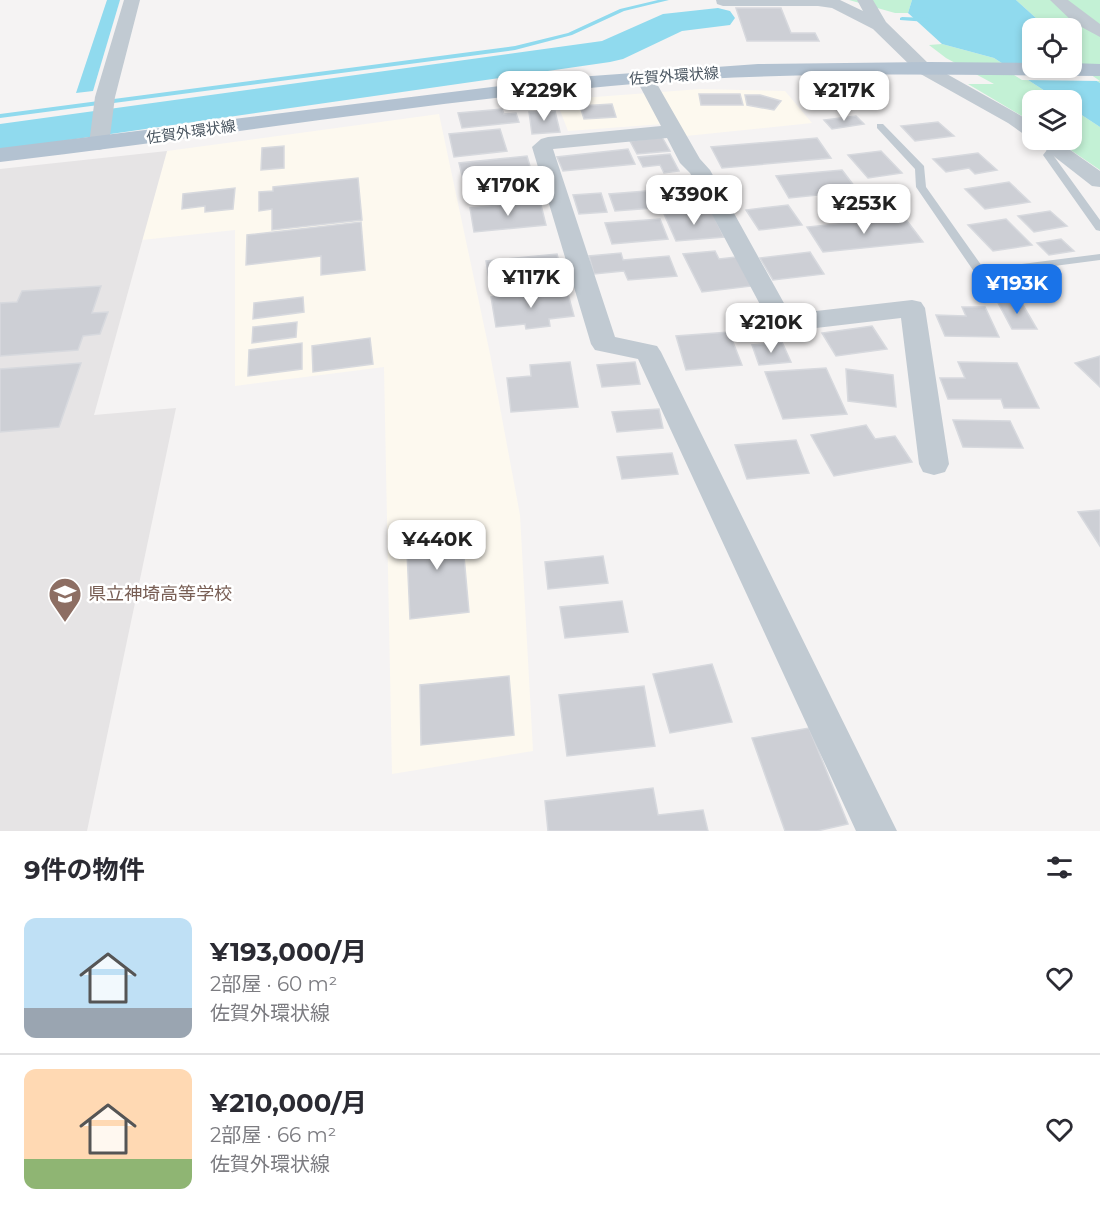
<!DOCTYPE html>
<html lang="ja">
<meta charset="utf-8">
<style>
body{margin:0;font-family:Montserrat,"Noto Sans JP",sans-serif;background:#f7f7f7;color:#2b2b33;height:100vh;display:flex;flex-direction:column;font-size:22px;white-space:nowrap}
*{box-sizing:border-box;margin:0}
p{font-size:20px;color:#7c7c81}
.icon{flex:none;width:33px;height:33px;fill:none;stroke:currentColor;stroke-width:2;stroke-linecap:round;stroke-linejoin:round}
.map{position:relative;height:831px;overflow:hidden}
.sheet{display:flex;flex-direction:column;background:#fff;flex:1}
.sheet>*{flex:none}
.controls{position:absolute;left:1022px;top:18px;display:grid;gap:12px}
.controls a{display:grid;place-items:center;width:60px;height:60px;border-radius:12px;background:#fff;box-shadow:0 3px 9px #0003;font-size:30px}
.price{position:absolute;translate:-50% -51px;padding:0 14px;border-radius:12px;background:#fff;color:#222;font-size:20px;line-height:39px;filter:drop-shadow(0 2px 3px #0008)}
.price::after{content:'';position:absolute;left:50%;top:36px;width:18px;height:14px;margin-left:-9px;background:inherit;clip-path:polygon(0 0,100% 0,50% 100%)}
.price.selected{background:#1a73e8;color:#fff}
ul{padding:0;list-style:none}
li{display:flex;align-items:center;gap:18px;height:150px;padding:0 24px}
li+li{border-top:2px solid #e1e1e2}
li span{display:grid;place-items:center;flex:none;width:168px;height:120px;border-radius:12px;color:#555}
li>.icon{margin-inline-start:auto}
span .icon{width:72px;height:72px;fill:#fffc;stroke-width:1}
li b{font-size:26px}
h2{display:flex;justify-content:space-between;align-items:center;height:72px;padding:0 24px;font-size:26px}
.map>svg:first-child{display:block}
.commercial{fill:#fdf9ef}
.education{fill:#e6e4e5}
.green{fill:#c3f1d5}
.water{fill:#90daee}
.pier{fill:#f5f3f3}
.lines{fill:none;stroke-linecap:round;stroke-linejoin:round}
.stream{fill:#90daee;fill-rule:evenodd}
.river{fill:#90daee;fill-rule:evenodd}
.building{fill:#cdcfd5;stroke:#d7d9de;stroke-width:1.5}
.lane{fill:#c1cad2;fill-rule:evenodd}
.street{fill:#c1cad2;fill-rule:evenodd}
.primary{fill:#b3c2d1;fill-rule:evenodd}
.labels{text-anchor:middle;stroke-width:5;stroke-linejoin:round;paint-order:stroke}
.far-street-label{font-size:15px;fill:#4a5661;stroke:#fff}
.education-label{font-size:18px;fill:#785e54;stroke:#fff;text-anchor:start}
</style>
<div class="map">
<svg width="1100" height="831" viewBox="0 0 1100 831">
<rect width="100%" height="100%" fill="#f5f3f3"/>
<g class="commercial">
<polygon points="700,89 785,91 812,123 686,136 677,123 568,131 556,100"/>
<polygon points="439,114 490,354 520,515 533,751 392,774 384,367 235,386 235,230 142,240 167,151"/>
</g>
<polygon class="education" points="167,151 94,415 176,408 87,831 0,831 0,169"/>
<g class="green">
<polygon points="849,0 912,0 908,13 895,13"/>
<polygon points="1016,0 1100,0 1100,83 1071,65 1071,28 1047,28"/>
<polygon points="942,44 994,58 1059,100 1032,100 1032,122 968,84 994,84 946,58 929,45"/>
<polygon points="1071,108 1100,127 1100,170 1056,140 1071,140"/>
</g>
<g class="water">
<polygon points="107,0 120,0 93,91 76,93"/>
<polygon points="912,0 1016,0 1047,28 1032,28 1032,68 1071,68 1071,65 1100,83 1100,127 1071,108 1071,100 1059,100 994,58 942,44 908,13"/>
</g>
<polygon class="pier" points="995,63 1032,68 1071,68 1074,63 1100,81 1022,80"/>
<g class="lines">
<g class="stream">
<polygon points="658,0 669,0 624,11 572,35 515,50 0,118 0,114 515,46 568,33 620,9"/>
<polygon points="902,17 928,18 931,20 928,22 900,20 900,18"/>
</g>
<polygon class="river" points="718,8 730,11 735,18 730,25 682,31 623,59 610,62 0,150 0,124 602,41 663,14"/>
</g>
<g class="building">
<polygon points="736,8 781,8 791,33 815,33 819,41 747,41"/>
<polygon points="699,94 740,94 743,105 701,105"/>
<polygon points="745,95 760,95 781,101 774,110 747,105"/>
<polygon points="612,104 616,117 584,119 580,106"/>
<polygon points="502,109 504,114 516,113 519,122 462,128 458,113"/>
<polygon points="555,111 560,132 532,134 529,112"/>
<polygon points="856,116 864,124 832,129 824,120"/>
<polygon points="938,122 954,136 915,141 901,126"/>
<polygon points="500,129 507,151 454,157 449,134"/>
<polygon points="662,137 670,151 637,154 630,141"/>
<polygon points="817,138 831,158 722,168 711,147"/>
<polygon points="284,146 284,168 261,170 262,148"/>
<polygon points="628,149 635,164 563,171 557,157"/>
<polygon points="881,151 902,173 868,178 848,155"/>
<polygon points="978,153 997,170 975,174 969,168 946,172 933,159"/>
<polygon points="670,154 679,171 664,173 660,165 643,167 638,157"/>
<polygon points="527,156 532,173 463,180 459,163"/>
<polygon points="842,170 858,191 789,198 776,176"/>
<polygon points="358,178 362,220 272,230 272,209 259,211 259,192 273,191 273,187"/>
<polygon points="1009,182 1030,202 985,209 965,189"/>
<polygon points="235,188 233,209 205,212 205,206 182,209 183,194"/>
<polygon points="646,191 653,208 615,211 609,194"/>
<polygon points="601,193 607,212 579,214 573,195"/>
<polygon points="540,201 546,225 474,232 470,208"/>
<polygon points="788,205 802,225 759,230 746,210"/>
<polygon points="711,210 724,237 676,241 664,214"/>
<polygon points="1050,211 1067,226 1034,232 1018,216"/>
<polygon points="904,217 923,242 823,252 807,227"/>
<polygon points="660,219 668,239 612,244 605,223"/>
<polygon points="1006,219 1032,245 993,251 968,225"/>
<polygon points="361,222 365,270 321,275 321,256 246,265 247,235"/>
<polygon points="1061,239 1074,251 1049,255 1037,243"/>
<polygon points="715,251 719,259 736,257 752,286 702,292 683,254"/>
<polygon points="810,252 824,274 773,280 760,258"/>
<polygon points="621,253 623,260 669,256 677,276 628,280 624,271 594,274 589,256"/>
<polygon points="557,254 563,278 490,285 486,261"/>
<polygon points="101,286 92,313 108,312 100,334 83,336 78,350 0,356 0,303 17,302 22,291"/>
<polygon points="567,290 574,316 549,319 550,326 526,329 525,324 496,327 491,297"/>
<polygon points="303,297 304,312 253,319 254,303"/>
<polygon points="1020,300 1037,329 1012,329 997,301"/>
<polygon points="962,307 985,307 999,337 945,336 936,315 966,316"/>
<polygon points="297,322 296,337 252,343 253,327"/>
<polygon points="872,326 887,349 836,356 822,333"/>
<polygon points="729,332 742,365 686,370 676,336"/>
<polygon points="370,338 373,364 313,372 312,346"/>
<polygon points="782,342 791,362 759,365 752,345"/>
<polygon points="302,343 302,369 248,376 249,350"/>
<polygon points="1100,356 1100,387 1075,363"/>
<polygon points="570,362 578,407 511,412 507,378 531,376 530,365"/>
<polygon points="635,362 640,384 602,387 597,365"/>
<polygon points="958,362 1017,363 1039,408 1004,408 1001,399 948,399 940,378 965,378"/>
<polygon points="81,363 59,427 0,432 0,369"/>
<polygon points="826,368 847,414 783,419 765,372"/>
<polygon points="846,369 893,375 896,407 848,401"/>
<polygon points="659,409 663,428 617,432 612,412"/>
<polygon points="953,420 1010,421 1023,448 963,447"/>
<polygon points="866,425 875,439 895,436 912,462 834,476 811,435"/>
<polygon points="796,440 809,473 747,479 735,445"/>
<polygon points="672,453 678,474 622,479 617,457"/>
<polygon points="1100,510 1100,546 1078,512"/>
<polygon points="461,523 469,612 410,619 406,529"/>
<polygon points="603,556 608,583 548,589 545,562"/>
<polygon points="622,601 628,632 565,638 560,607"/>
<polygon points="712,664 732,722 670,733 653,674"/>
<polygon points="509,676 514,735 421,745 420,685"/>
<polygon points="644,686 655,746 567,756 559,695"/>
<polygon points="809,728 848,824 817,831 785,831 752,738"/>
<polygon points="653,788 658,815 703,810 708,831 548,831 545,801"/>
</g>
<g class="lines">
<g class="lane">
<polygon points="877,124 883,124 924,166 926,187 984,269 1100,254 1100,260 977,276 916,187 915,169 877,128"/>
<polygon points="1054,144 1059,147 1053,155 1100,220 1100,231 1096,230 1043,155 1051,145"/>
</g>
<g class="street">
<polygon points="124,0 140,0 115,97 109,144 106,148 99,150 92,148 89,144 95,97"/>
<polygon points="716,0 840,0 863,11 857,0 873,0 886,22 929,64 1032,122 1032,137 1025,135 1008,123 917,72 873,29 832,8 818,6 723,6 717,4"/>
<polygon points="1050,0 1068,0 1100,24 1100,37 1074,23"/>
<polygon points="644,71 651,73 653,77 700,159 710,170 790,314 912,300 921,302 925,308 949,464 945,472 934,475 923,472 919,464 901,318 782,332 773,329 690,173 680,163 667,138 553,149 615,337 657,346 661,352 897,831 856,831 638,359 595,350 591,344 532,147 541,139 548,137 661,126 635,77 637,73"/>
<polygon points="1033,140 1056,140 1100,171 1100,187 1092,186"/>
</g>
<path class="primary" d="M929,62l103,1v5h39v-5l29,1v12c-152,-1 -304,-5 -455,7 -216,18 -430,54 -645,79v-14l564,-70 194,-14z"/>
</g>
<defs>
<symbol id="school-pin" viewBox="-11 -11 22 30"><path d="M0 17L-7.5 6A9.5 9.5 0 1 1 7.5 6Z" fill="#8d6e63" stroke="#fff"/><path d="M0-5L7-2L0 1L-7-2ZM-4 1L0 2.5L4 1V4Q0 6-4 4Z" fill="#fff"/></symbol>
</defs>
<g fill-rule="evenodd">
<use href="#school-pin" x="46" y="575" width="38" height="52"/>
</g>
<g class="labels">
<g class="far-street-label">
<text transform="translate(674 76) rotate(-4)" y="5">佐賀外環状線</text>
<text transform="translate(191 132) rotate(-8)" y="5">佐賀外環状線</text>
</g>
<g class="education-label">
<text x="88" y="600">県立神埼高等学校</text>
</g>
</g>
</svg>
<div class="controls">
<a><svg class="icon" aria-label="locate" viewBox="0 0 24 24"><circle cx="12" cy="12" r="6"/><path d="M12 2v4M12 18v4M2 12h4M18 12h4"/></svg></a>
<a><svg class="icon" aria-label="layers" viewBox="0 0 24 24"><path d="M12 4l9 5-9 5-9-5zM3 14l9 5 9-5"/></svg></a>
</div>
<b class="price" style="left:544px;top:122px">¥229K</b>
<b class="price" style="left:844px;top:122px">¥217K</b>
<b class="price" style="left:508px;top:217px">¥170K</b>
<b class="price" style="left:694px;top:226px">¥390K</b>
<b class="price" style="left:864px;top:235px">¥253K</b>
<b class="price" style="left:531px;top:309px">¥117K</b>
<b class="price selected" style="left:1017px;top:315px">¥193K</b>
<b class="price" style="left:771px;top:354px">¥210K</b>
<b class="price" style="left:437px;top:571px">¥440K</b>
</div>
<section class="sheet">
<h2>9件の物件<svg class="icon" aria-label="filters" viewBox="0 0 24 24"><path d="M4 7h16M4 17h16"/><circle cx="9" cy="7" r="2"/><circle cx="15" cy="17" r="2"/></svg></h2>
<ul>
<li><span style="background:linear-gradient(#bfe0f5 75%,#9aa5b1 0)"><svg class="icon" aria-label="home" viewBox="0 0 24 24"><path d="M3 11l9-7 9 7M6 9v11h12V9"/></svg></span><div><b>¥193,000/月</b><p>2部屋 · 60 m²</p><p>佐賀外環状線</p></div><svg class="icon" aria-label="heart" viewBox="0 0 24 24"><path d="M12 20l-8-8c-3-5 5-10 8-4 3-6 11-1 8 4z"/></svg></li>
<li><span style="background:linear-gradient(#ffd9b3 75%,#8fb573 0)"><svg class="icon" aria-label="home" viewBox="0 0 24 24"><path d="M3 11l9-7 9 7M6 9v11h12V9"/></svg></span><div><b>¥210,000/月</b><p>2部屋 · 66 m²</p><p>佐賀外環状線</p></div><svg class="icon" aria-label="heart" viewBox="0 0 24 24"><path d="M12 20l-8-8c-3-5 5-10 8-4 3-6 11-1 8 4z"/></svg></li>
</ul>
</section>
